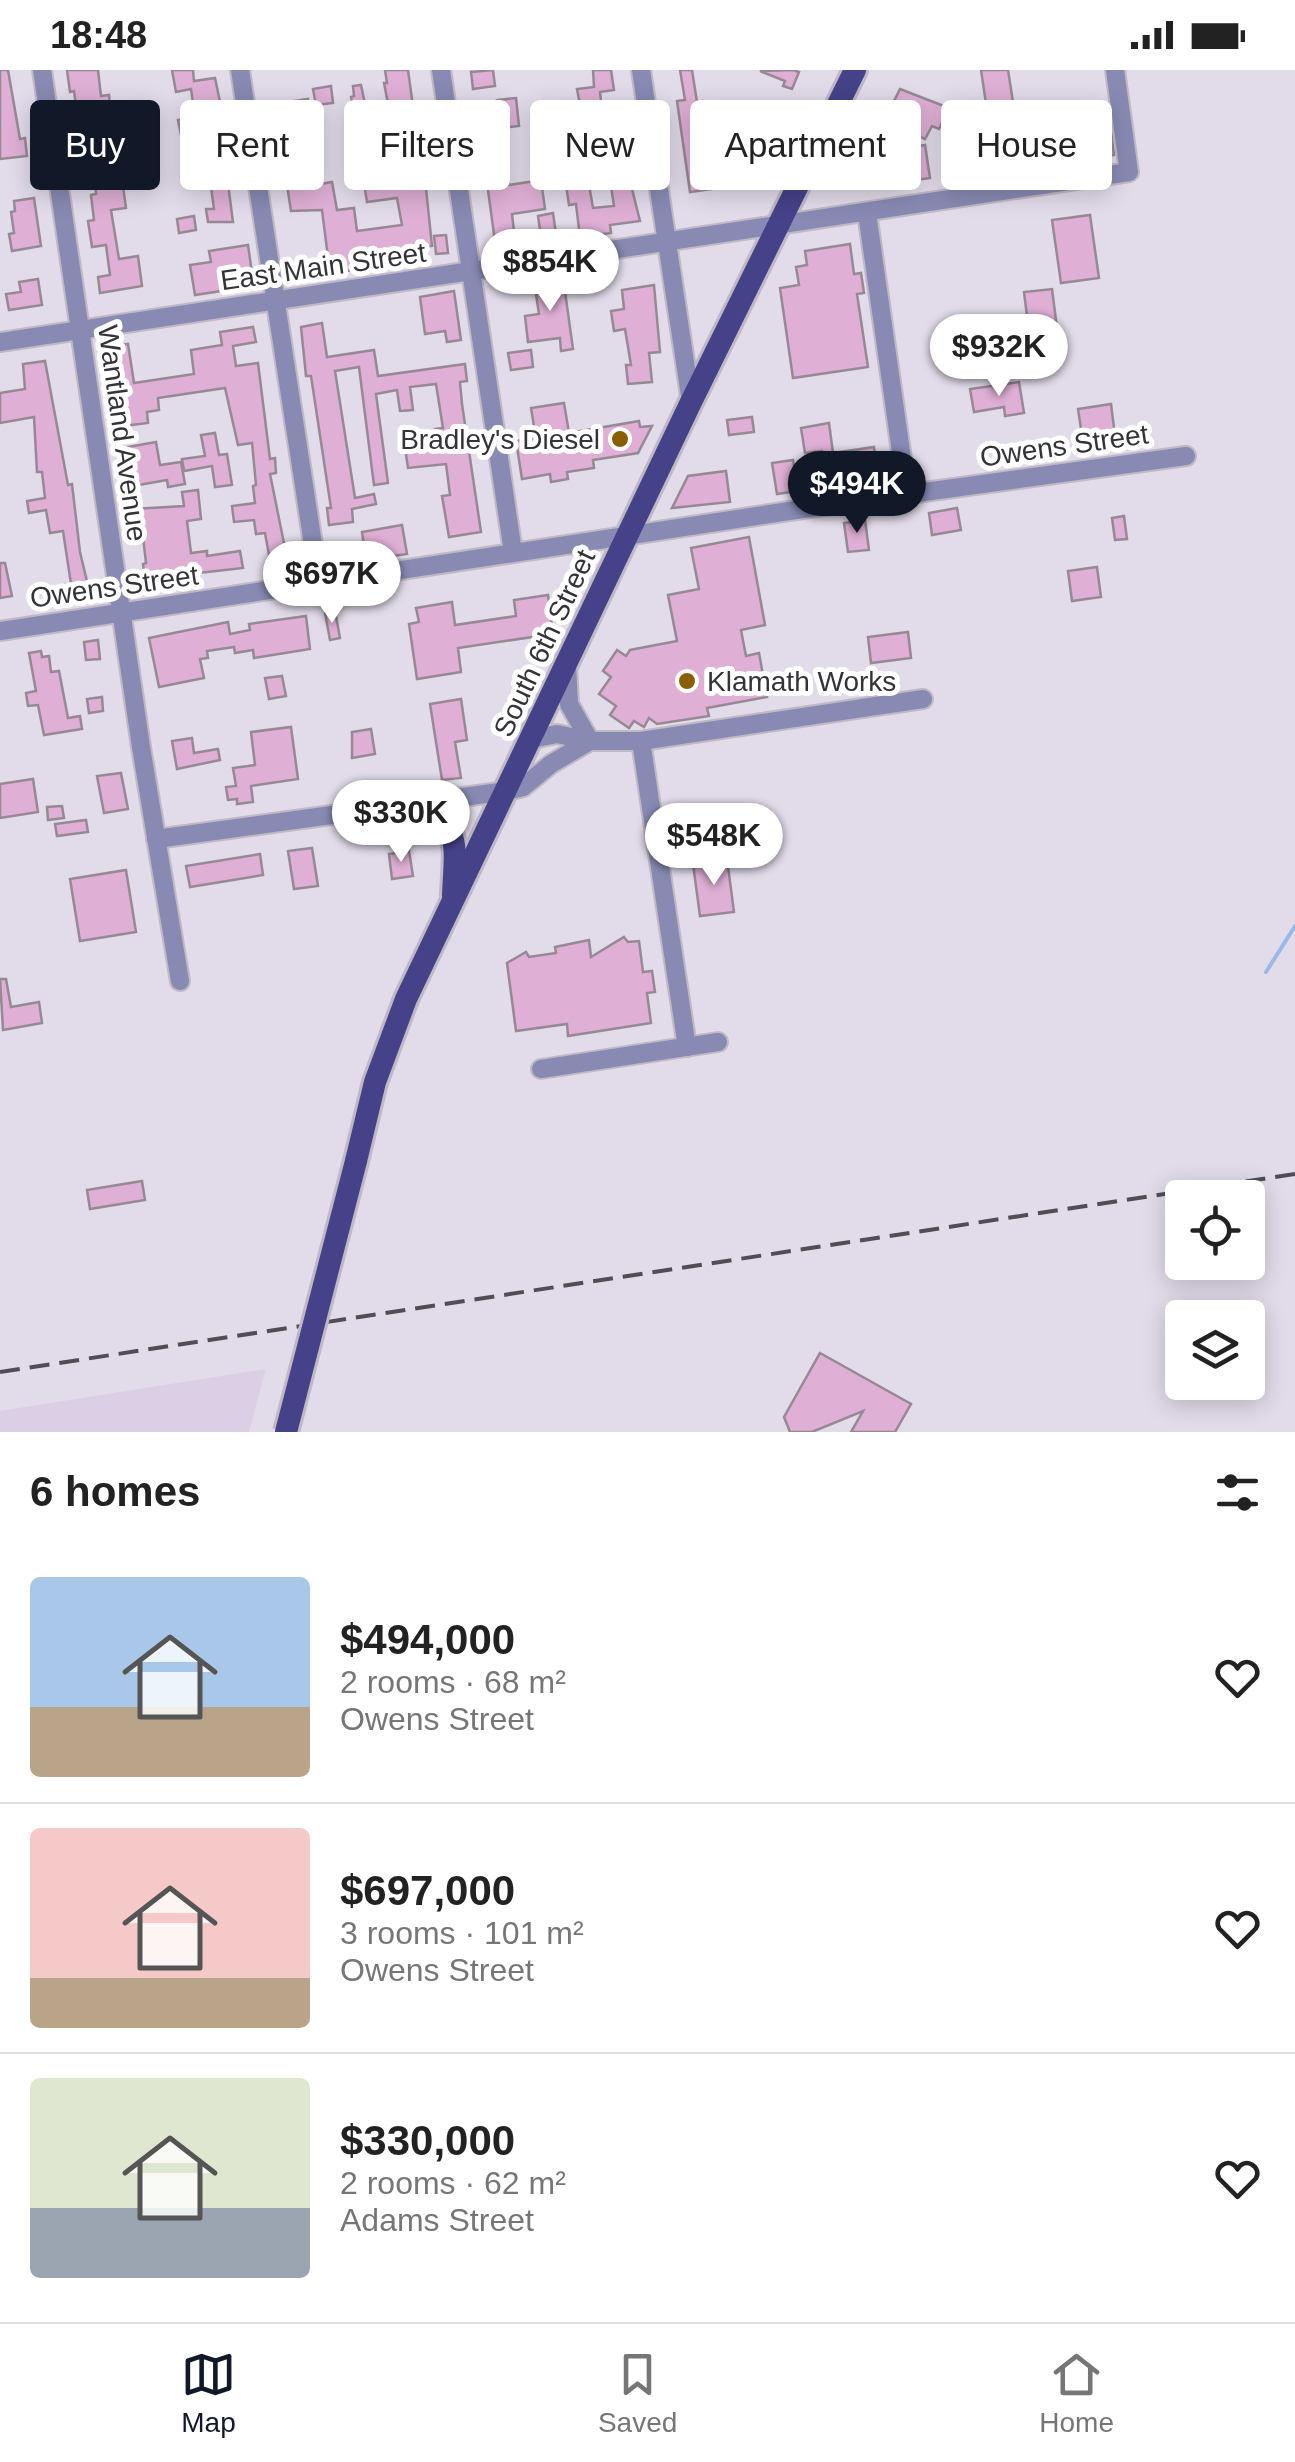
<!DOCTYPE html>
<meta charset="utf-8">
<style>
body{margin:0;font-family:Helvetica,sans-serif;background:#f2f2f2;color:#222;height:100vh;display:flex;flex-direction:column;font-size:38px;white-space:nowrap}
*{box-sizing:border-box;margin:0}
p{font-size:32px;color:#767676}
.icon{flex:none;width:55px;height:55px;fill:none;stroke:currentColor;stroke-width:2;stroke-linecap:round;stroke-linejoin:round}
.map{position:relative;height:1362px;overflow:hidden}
.side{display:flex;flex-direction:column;background:#fff;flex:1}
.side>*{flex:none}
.hud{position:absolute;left:30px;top:30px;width:1235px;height:90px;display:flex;gap:20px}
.controls{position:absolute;left:1165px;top:1110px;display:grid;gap:20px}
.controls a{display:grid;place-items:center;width:100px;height:100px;border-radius:10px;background:#fff;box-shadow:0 5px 25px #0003;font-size:50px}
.price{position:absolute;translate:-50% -85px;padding:0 22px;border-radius:35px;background:#fff;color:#222;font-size:32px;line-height:65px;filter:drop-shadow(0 2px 5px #0008)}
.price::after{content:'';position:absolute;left:50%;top:60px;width:30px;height:22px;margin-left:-15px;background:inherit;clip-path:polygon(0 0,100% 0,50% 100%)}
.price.active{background:#111827;color:#fff}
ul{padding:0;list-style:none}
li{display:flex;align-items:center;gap:30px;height:250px;padding:0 30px}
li+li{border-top:2px solid #e0e0e0}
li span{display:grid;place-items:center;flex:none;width:280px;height:200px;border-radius:10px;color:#555}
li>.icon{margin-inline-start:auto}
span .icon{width:120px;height:120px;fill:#fffc;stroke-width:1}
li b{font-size:42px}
h2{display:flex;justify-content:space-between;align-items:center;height:120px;padding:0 30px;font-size:42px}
.chip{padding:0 35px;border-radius:10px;background:#fff;box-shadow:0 5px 25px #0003;font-size:35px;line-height:90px}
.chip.active{background:#111827;color:#fff}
.status{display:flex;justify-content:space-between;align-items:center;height:70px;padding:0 50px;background:#fff;direction:ltr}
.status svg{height:28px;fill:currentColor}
.menu{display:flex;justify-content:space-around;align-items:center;height:140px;border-top:2px solid #e0e0e0;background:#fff;font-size:28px;color:#767676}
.menu a{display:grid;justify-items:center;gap:5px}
.menu .active{color:#111827}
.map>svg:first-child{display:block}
.built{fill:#dacfe4}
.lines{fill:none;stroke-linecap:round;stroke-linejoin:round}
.stream{stroke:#98bae8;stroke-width:4}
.building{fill:#dfafd5;stroke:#978994;stroke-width:2.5}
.minor-casing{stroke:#bfb9c6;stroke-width:22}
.major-casing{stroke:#bfb9c6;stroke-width:28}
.minor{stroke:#888ab3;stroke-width:18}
.major{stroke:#45428a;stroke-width:22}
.rail{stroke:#514d54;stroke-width:4;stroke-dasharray:20 10;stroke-linecap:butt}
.major-bridge-casing{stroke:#bfb9c6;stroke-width:28;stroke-linecap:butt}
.major-bridge{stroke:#45428a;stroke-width:22}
.poi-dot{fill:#8a5f01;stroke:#fff;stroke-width:4}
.labels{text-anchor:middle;stroke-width:10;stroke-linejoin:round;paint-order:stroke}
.street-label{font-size:28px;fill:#353238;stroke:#fff}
.poi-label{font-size:28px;fill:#353238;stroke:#fff;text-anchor:end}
</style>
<div class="status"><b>18:48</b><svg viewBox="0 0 49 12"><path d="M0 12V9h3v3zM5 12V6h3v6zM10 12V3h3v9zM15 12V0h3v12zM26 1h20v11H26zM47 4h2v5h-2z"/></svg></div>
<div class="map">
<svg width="1295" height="1362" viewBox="0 0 1295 1362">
<rect width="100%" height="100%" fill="#e2dbea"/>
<polygon class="built" points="266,1299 249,1362 0,1362 0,1341"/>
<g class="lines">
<polyline class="stream" points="1266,902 1295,856"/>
</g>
<g class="building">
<polygon points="0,0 8,0 20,69 25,68 27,86 0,89"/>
<polygon points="67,0 98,0 101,26 109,25 111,46 78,50 74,21 70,22"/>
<polygon points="172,0 193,0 194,11 215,8 224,51 220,52 233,152 208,152 206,139 214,139 208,95 205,95 201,67 182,70 178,50 195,47 191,19 176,22"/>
<polygon points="385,0 408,0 419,80 422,80 432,176 410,179 413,192 330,203 322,140 291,141 287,115 281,116 278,95 286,94 275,34 308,29 310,63 303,64 314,115 332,112 337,140 354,138 357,161 402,155 397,128 367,132 363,107 379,104 377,88 390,87 389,76 396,75 384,13 387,13"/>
<polygon points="493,0 495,16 473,19 471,2"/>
<polygon points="593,0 611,0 614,20 600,22 602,40 617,38 620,41 624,63 621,63 624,86 585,91 593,138 614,136 610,110 629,107 640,151 610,155 611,163 580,167 576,134 569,135 565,108 575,106 570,80 594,76 592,54 570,58 567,42 581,40 577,19 594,17"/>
<polygon points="680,0 692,0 697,32 702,31 702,37 736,32 738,77 720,79 726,117 690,122 677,31 685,30"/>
<polygon points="793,0 799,2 792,19 783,16 785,11 760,1"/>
<polygon points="981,0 1008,0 1023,96 974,104 967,63 990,60"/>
<polygon points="361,15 371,62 357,64 351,27 354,26 353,16"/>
<polygon points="331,16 333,33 316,35 313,19"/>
<polygon points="900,19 949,38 939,59 932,56 925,69 885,49"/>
<polygon points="516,28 519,56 502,58 509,115 541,110 545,139 512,144 515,170 495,172 480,61 500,58 497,30"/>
<polygon points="1109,46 1114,85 1094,89 1087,50"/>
<polygon points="124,54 127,75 108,78 104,57"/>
<polygon points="925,75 930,108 896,113 891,81"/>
<polygon points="119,87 126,138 111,140 119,189 138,186 142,216 100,223 98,207 110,205 106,175 92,177 88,151 94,150 91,125 96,124 93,90"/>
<polygon points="34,128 41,176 12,181 9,164 14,163 11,142 15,141 14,131"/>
<polygon points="553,143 556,164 541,166 538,146"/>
<polygon points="1090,145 1099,208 1061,213 1052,150"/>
<polygon points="194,146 196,160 179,163 177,149"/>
<polygon points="446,165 448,183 436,184 434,166"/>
<polygon points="850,174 854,204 861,203 864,223 857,224 868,297 793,308 780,218 799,215 796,197 807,195 805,181"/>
<polygon points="248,175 253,210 247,217 195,225 190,195 211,192 209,181"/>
<polygon points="563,207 573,279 561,281 560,268 528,272 525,246 539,244 534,211"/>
<polygon points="38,209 42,235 9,240 6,224 21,222 19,212"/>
<polygon points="654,215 660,282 649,283 652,312 628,314 626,295 631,295 625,259 614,261 611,241 624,239 622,220"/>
<polygon points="1052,219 1057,258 1029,262 1024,222"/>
<polygon points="454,221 461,270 447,272 445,261 425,264 420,227"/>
<polygon points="322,253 327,287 374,280 378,306 465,294 467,311 460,312 462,334 481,462 449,467 442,426 450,425 446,394 408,398 404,371 436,367 435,359 443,358 436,314 410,317 413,340 400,341 397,320 376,324 388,413 374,415 359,297 335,301 355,428 374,424 376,434 352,439 353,452 329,455 327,438 331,438 311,306 306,306 301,257"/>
<polygon points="253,257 256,272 233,276 236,296 258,293 270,389 275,388 276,403 270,404 288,493 271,496 265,463 256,464 254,450 234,452 232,436 255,433 253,416 256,415 252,373 238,375 225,318 158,328 159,340 147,342 148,353 123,356 121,334 113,335 104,277 128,274 134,313 194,304 191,280 222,275 220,262"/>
<polygon points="531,280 533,297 511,300 508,283"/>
<polygon points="45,291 68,415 72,414 80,482 90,524 61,529 58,516 71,514 63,461 50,463 46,440 29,443 27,431 45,428 42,402 37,402 34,347 0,353 0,323 25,319 23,294"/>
<polygon points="1019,312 1024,343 1005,346 1004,337 974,342 970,319"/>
<polygon points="564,333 569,363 639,351 640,357 652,356 638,383 593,390 594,398 567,402 568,409 551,412 550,404 522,409 516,371 536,368 531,338"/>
<polygon points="1111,334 1116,374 1084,378 1078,339"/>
<polygon points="752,347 754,362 729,365 727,350"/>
<polygon points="829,353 833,383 874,377 878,403 826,410 822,381 805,383 801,358"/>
<polygon points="215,363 219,385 227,384 232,415 215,417 212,396 184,401 182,389 205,386 201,365"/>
<polygon points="156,372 160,395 181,392 185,414 168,417 167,410 133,416 128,377"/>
<polygon points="793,390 798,421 777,424 772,393"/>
<polygon points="726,401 730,432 672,438 688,406"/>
<polygon points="198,420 201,449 187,451 191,483 207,481 207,486 240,481 243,498 145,509 143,494 146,493 141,449 135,450 134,439 184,436 182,422"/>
<polygon points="957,438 961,460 932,465 929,443"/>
<polygon points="1124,446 1127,469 1115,470 1112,448"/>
<polygon points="865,450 869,480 848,482 844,453"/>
<polygon points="402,455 407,484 366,490 362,462"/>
<polygon points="749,467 765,555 741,560 746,586 759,583 767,627 707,638 709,646 657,654 649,648 644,657 634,651 629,658 610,645 616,636 599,624 611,607 603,601 617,580 626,586 630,580 677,571 668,525 699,519 691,478"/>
<polygon points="0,493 5,493 12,526 0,528"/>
<polygon points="1097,497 1101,527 1072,531 1068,501"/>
<polygon points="548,525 553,564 458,578 461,602 417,609 409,554 419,552 416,538 452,532 455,555 516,546 514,530"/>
<polygon points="335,541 340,568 330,570 325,543"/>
<polygon points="306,546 310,579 254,588 253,580 235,583 234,577 207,581 208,588 200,589 204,608 159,617 149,568 228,552 230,564 250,560 249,554"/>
<polygon points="908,562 911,588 871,593 868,567"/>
<polygon points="98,570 100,589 86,590 84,572"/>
<polygon points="41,581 42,587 49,586 51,602 59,601 68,648 80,646 82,659 44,665 38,635 28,636 26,623 36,621 29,583"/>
<polygon points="282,606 286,626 269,629 265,608"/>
<polygon points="102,627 103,641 89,643 87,629"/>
<polygon points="461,629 467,670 455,672 461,708 442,710 430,634"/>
<polygon points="291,657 298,709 251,716 253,732 237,734 237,729 228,730 226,717 236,716 233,698 255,695 251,662"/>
<polygon points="371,659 375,684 352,688 352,662"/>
<polygon points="192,668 194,683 218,679 220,690 177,699 172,671"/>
<polygon points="121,703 128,739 104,743 97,706"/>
<polygon points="33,709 38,742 0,748 0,714"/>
<polygon points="62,736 64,748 48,750 47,737"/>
<polygon points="86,750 88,762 57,766 55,754"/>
<polygon points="312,778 318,816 294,819 288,781"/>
<polygon points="409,781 413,806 392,809 389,784"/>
<polygon points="260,784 263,805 190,817 186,796"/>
<polygon points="727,789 734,842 700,846 693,794"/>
<polygon points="126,800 136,862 80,871 70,809"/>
<polygon points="624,867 628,872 639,871 643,902 652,901 655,922 647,923 651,953 568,966 567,954 516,961 507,893 526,882 529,887 556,883 555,877 589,870 591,887"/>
<polygon points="0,909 6,909 11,937 39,932 42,953 3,960"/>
<polygon points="142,1111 145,1130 90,1139 87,1120"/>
<polygon points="820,1283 911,1334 895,1362 851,1362 863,1341 812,1362 790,1362 784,1347"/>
</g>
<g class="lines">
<defs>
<g id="minor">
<polyline points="42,0 141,677 180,911"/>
<polyline points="240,0 319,513"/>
<polyline points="441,0 513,482"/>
<polyline points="641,0 691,332"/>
<polyline points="867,143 907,424"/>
<polyline points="0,272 1129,102 1115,0"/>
<polyline points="0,561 816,437 1186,386"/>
<polyline points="567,595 569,634 590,671"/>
<polyline points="532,669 557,664 590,671"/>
<polyline points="641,671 687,977"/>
<polyline points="156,769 507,721 523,717 551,694 590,671 641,671 923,629"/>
<polyline points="541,999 718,972"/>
</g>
<g id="major">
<path d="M409,735c55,18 46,39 44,90"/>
<polyline points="356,1091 375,1012 406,929 691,332 855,0"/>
</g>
</defs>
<use href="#minor" class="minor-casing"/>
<use href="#major" class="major-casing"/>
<use href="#minor" class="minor"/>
<use href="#major" class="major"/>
<polyline class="rail" points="0,1302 1295,1104"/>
<defs>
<polyline id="major-bridge" points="286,1362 356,1091"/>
</defs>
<use href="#major-bridge" class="major-bridge-casing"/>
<use href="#major-bridge" class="major-bridge"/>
</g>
<g class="poi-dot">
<circle cx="620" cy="369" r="10"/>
<circle cx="687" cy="611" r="10"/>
</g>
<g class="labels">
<g class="street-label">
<text transform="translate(323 196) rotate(-8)" y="10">East Main Street</text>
<text transform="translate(123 363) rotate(82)" y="10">Wantland Avenue</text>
<text transform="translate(1064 375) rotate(-8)" y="10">Owens Street</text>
<text transform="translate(114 516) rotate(-8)" y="10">Owens Street</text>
<text transform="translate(544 573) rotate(-65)" y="10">South 6th Street</text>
</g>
<g class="poi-label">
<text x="600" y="379">Bradley's Diesel</text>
<text x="707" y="621" text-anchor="start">Klamath Works</text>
</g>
</g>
</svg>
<div class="controls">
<a><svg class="icon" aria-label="locate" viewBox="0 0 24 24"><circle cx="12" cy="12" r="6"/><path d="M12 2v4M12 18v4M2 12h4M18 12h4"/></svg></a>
<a><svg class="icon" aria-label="layers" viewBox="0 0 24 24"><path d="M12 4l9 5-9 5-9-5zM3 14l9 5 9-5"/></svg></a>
</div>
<b class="price" style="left:550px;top:244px">$854K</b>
<b class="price" style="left:999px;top:329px">$932K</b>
<b class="price active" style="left:857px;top:466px">$494K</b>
<b class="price" style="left:332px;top:556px">$697K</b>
<b class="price" style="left:401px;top:795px">$330K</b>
<b class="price" style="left:714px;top:818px">$548K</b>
<div class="hud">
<a class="chip active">Buy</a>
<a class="chip">Rent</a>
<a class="chip">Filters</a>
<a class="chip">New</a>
<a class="chip">Apartment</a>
<a class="chip">House</a>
</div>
</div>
<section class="side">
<h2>6 homes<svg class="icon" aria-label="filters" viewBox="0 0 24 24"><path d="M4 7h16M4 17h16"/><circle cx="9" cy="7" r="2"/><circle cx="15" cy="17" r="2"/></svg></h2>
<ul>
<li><span style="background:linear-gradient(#a9c7e8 65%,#b9a48a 0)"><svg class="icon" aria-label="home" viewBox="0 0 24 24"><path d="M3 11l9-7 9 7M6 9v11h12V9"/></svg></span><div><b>$494,000</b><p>2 rooms · 68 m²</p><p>Owens Street</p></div><svg class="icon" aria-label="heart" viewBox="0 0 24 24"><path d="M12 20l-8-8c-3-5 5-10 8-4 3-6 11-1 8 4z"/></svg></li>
<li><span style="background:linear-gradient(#f6c9c9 75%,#b9a48a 0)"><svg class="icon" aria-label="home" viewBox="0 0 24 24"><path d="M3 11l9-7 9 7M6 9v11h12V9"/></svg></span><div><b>$697,000</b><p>3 rooms · 101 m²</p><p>Owens Street</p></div><svg class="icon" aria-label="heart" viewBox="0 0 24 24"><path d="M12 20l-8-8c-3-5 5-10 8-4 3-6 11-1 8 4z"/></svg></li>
<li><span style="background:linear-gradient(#dfe7d0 65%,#9aa5b1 0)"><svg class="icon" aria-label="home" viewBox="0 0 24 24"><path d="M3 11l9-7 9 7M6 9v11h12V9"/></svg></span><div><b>$330,000</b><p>2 rooms · 62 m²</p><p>Adams Street</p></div><svg class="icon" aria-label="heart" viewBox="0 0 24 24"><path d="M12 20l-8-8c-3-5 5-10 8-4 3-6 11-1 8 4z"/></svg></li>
</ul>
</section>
<nav class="menu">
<a class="active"><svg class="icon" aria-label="map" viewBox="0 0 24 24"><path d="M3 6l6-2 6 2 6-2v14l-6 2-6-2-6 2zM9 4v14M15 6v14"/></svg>Map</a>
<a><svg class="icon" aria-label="saved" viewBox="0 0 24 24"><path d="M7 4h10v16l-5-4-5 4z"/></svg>Saved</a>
<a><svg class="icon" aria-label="home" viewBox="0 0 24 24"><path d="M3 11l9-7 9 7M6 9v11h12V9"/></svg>Home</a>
</nav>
